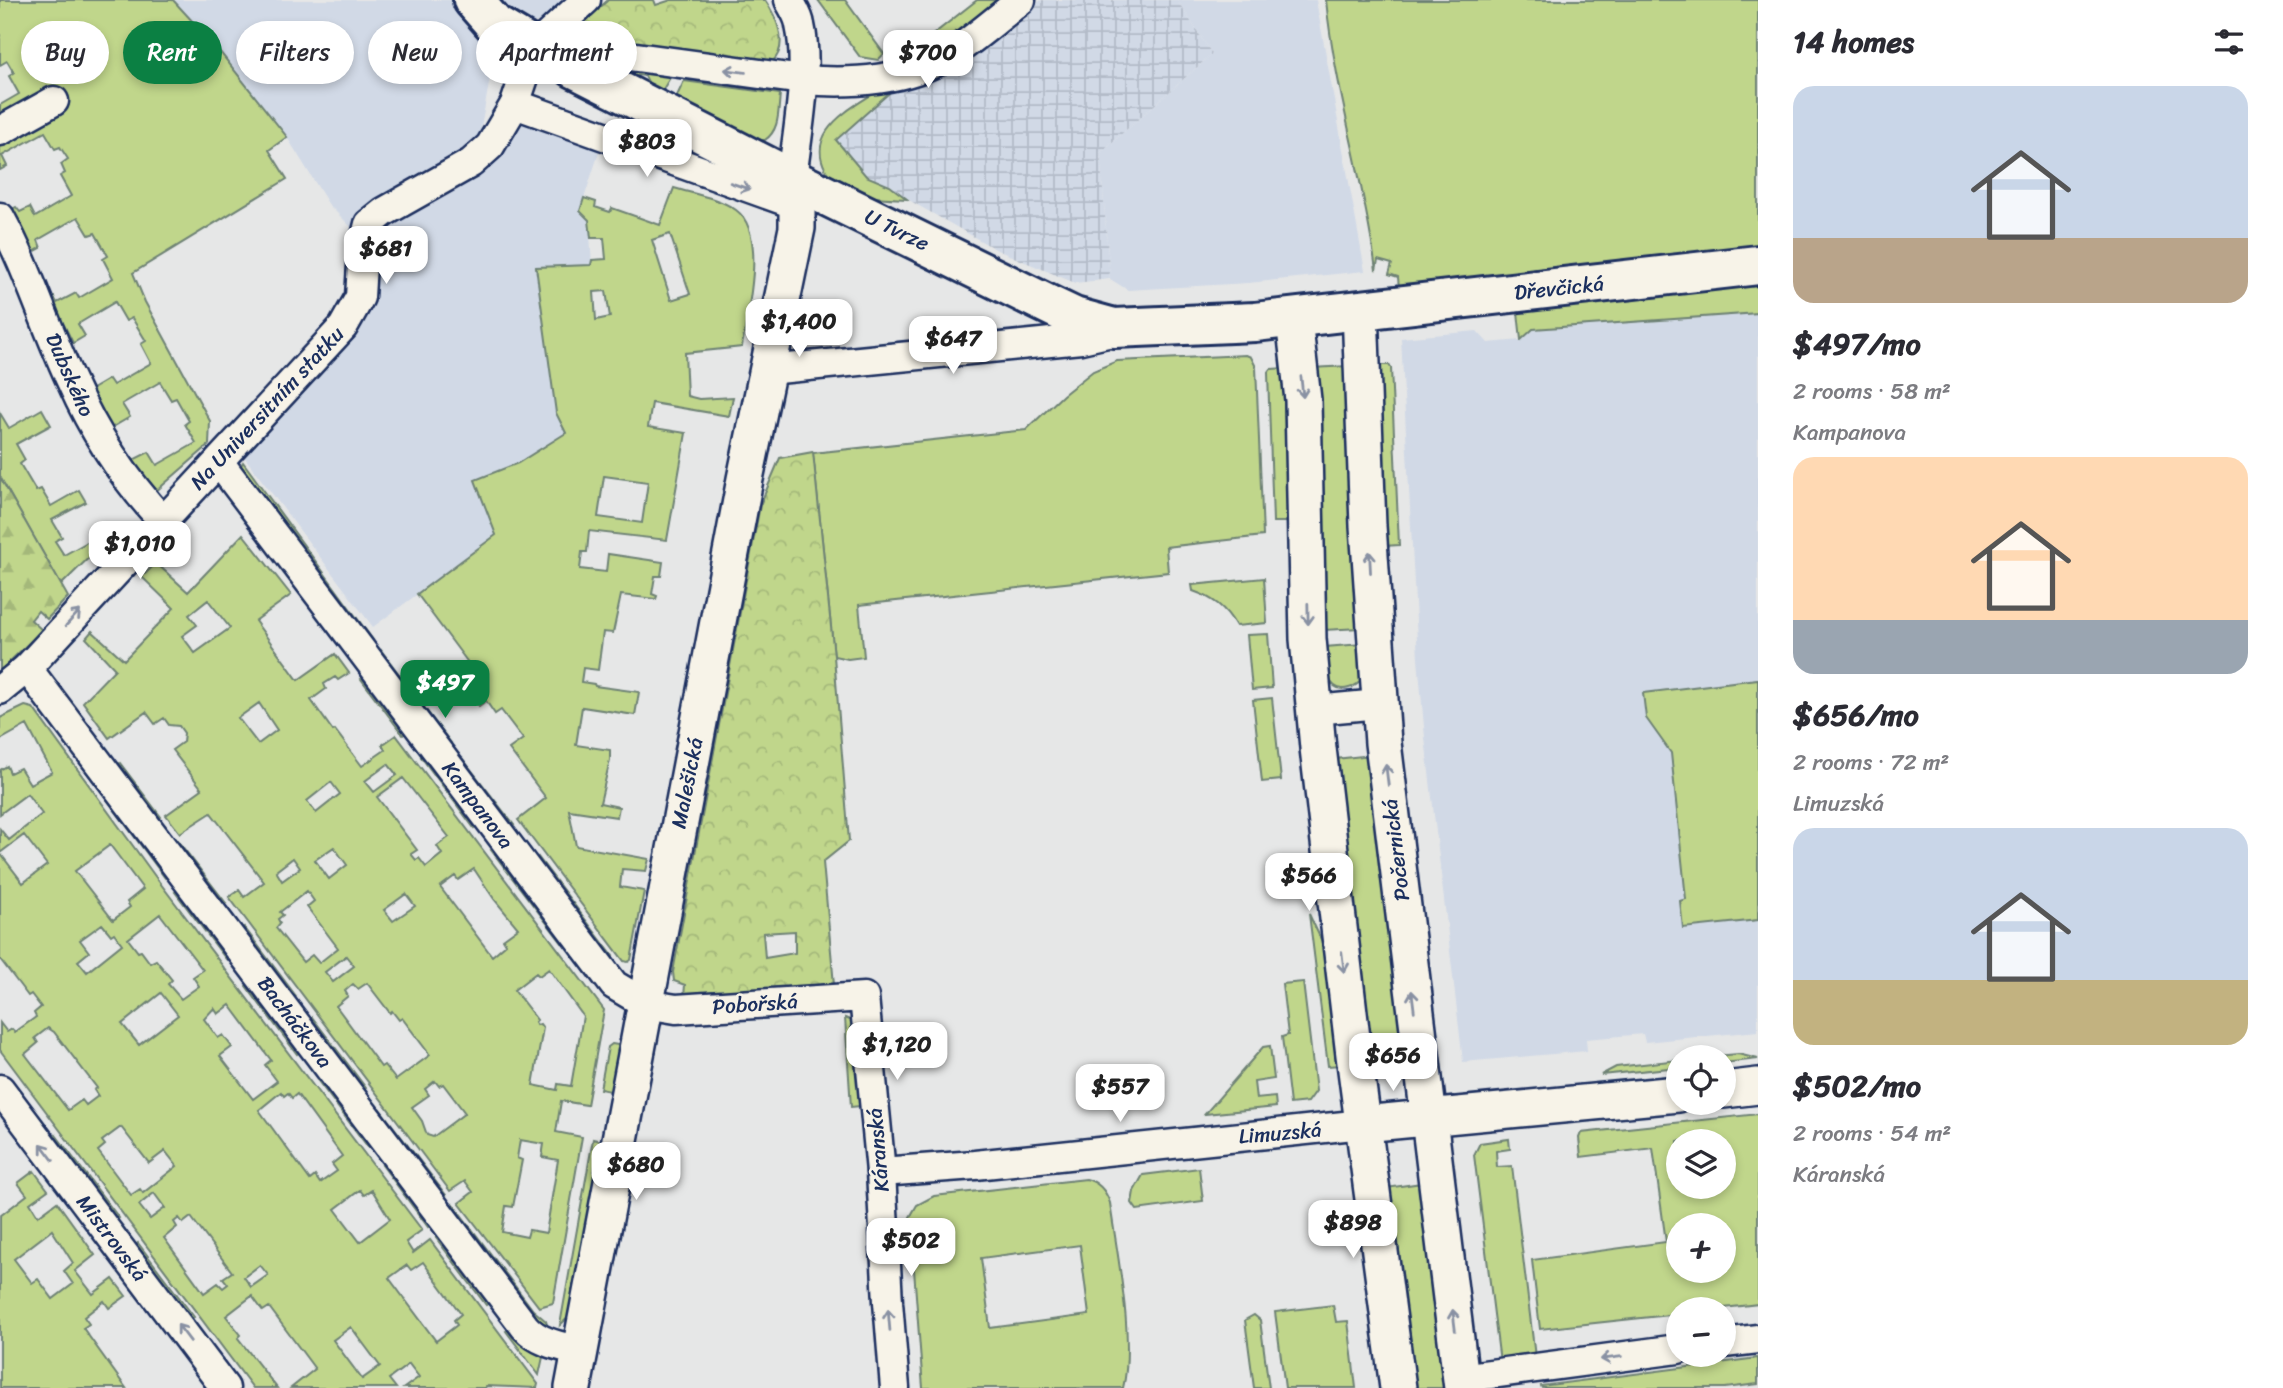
<!DOCTYPE html>
<meta charset="utf-8">
<style>
body{margin:0;font-family:Sriracha,sans-serif;background:#f2f2f3;color:#2b2b33;height:100vh;display:flex;flex-direction:column;font-size:26px;white-space:nowrap}
*{box-sizing:border-box;margin:0}
p{font-size:23px;color:#7c7c81}
.icon{flex:none;width:38px;height:38px;fill:none;stroke:currentColor;stroke-width:2;stroke-linecap:round;stroke-linejoin:round}
.map{position:relative;flex:1;overflow:hidden}
.sheet{display:flex;flex-direction:column;background:#fff;width:525px}
.sheet>*{flex:none}
.hud{position:absolute;left:21px;top:21px;width:665px;height:63px;display:flex;gap:14px}
.tools{position:absolute;left:1666px;top:1045px;display:grid;gap:14px}
.tools a{display:grid;place-items:center;width:70px;height:70px;border-radius:50%;background:#fff;box-shadow:0 4px 10px #0003;font-size:35px}
.price{position:absolute;translate:-50% -60px;padding:0 16px;border-radius:14px;background:#fff;color:#222;font-size:23px;line-height:46px;filter:drop-shadow(0 2px 4px #0008)}
.price::after{content:'';position:absolute;left:50%;top:42px;width:21px;height:16px;margin-left:-10px;background:inherit;clip-path:polygon(0 0,100% 0,50% 100%)}
.price.active{background:#0b8043;color:#fff}
ul{padding:0;list-style:none}
li{display:grid;align-content:center;gap:14px;height:371px;padding:0 35px}
li span{display:grid;place-items:center;height:217px;border-radius:21px;color:#555}
li>.icon{margin-inline-start:auto}
span .icon{width:126px;height:126px;fill:#fffc;stroke-width:1}
li b{font-size:30px}
h2{display:flex;justify-content:space-between;align-items:center;height:84px;padding:0 35px;font-size:30px}
.tag{padding:0 24px;border-radius:32px;background:#fff;box-shadow:0 4px 10px #0003;font-size:24px;line-height:63px}
.tag.active{background:#0b8043;color:#fff}
main{display:flex;flex:1;min-height:0}
.map>svg:first-child{display:block}
.built{fill:#d1d9e6}
.industrial{fill:url(#industrial-grid)}
.green{fill:#c0d68b;stroke:#6e8274;stroke-width:2;fill-rule:evenodd}
.forest{fill:url(#forest-firs);stroke:#6e8274;stroke-width:2}
.park{fill:url(#park-crowns);stroke:#6e8274;stroke-width:2;fill-rule:evenodd}
.lines{fill:none;stroke-linecap:round;stroke-linejoin:round}
.minor-casing{stroke:#1b2f5e;stroke-width:33}
.tertiary-casing{stroke:#1b2f5e;stroke-width:40}
.secondary-casing{stroke:#1b2f5e;stroke-width:44}
.minor{stroke:#f7f3e8;stroke-width:28}
.tertiary{stroke:#f7f3e8;stroke-width:35}
.secondary{stroke:#f7f3e8;stroke-width:38}
.oneway{stroke:#8991a3}
.labels{text-anchor:middle;stroke-width:5;stroke-linejoin:round;paint-order:stroke}
.street-label{font-size:21px;fill:#1b2f5e;stroke:#f7f3e8}
</style>
<main>
<div class="map">
<svg width="1758" height="1388" viewBox="0 0 1758 1388">
<defs>
<pattern id="industrial-grid" width="8" height="8" patternUnits="userSpaceOnUse" patternTransform="scale(1.75)"><rect width="8" height="8" fill="#d1d9e6"/><path d="M0 4h8M4 0v8" fill="none" stroke="#b3bbc8"/></pattern>
<pattern id="forest-firs" width="22" height="20" patternUnits="userSpaceOnUse" patternTransform="scale(1.75)"><rect width="22" height="20" fill="#c0d68b"/><path d="M5 1l3.5 6h-7zM16 11l3.5 6h-7z" fill="#a4b87a"/></pattern>
<pattern id="park-crowns" width="20" height="18" patternUnits="userSpaceOnUse" patternTransform="scale(1.75)"><rect width="20" height="18" fill="#c0d68b"/><path d="M2 6a3 3 0 1 1 6 0M12 15a3 3 0 1 1 6 0" fill="none" stroke="#a4b87a"/></pattern>
</defs>
<rect width="100%" height="100%" fill="#e6e7e7"/>
<filter id="ink" filterUnits="userSpaceOnUse"><feTurbulence type="fractalNoise" baseFrequency=".0143" numOctaves="2"/><feDisplacementMap in="SourceGraphic" scale="14" xChannelSelector="R" yChannelSelector="G"/><feConvolveMatrix kernelMatrix="1 2 1 2 8 2 1 2 1" color-interpolation-filters="sRGB"/></filter>
<g filter="url(#ink)">
<g class="built">
<polygon points="173,0 457,0 493,62 479,138 444,169 410,179 368,204 361,211 354,230 329,205 287,137 216,47"/>
<polygon points="496,0 568,0 545,19 533,23 515,19"/>
<polygon points="1177,0 1316,0 1365,271 1248,283 1128,290 1110,279 1100,153 1212,54"/>
<polygon points="525,120 602,143 580,211 589,220 592,265 536,267 556,413 567,433 518,463 475,480 497,535 373,627 242,454 350,336 377,234 486,164"/>
<polygon points="1758,313 1758,1031 1645,1042 1643,1034 1586,1039 1587,1051 1463,1062 1425,738 1418,659 1401,338 1477,331 1488,343 1521,340 1533,329"/>
</g>
<polygon class="industrial" points="1041,0 1177,0 1212,54 1100,153 1110,279 1075,283 997,250 907,199 890,186 866,176 835,140 897,85 1019,17"/>
<g class="green">
<polygon points="0,0 173,0 216,47 287,137 269,150 287,179 133,273 145,302 210,421 209,445 155,492 131,461 149,452 157,465 196,443 185,424 189,421 176,398 171,400 160,382 122,404 130,417 111,428 100,406 94,409 83,387 89,384 92,389 109,379 113,385 151,363 141,344 146,341 132,318 126,321 115,302 78,324 85,336 73,343 64,325 58,327 47,300 54,297 57,303 76,293 79,298 113,278 103,259 108,256 95,233 89,235 78,217 38,240 41,248 28,255 7,212 16,207 20,212 30,207 35,217 71,196 60,176 65,173 61,164 68,159 60,147 55,149 45,132 2,156 7,166 0,170 0,143 63,110 54,86 0,119 0,105 19,94 9,76 14,73 7,61 0,65"/>
<polygon points="818,0 845,0 884,54 878,60 860,57"/>
<polygon points="977,0 1001,0 936,51 899,65 902,59"/>
<path d="M1326,0h432v249l-359,40 -1,-12 -9,-3 3,-10 -14,-4 -2,10c-12,-91 -41,-179 -50,-270z"/>
<polygon points="614,66 671,76 659,96 658,91 649,84 645,76 638,75 634,81"/>
<path d="M684,81l96,13c-2,17 0,36 -15,46h-12l-79,-38z"/>
<path d="M879,90h6l4,3 -53,47 30,36 24,10 17,13c-16,-1 -34,-1 -49,-5 -28,-7 -48,-37 -31,-63 12,-18 34,-29 52,-41z"/>
<path d="M674,188c20,6 45,10 62,22 32,23 11,103 6,137l-57,6 2,43 12,3 34,-2 -4,19 -77,-13 -4,24 38,6 -19,107 -78,-9 -2,21h-5l-2,17 26,3 2,-18 55,8 -2,14h-6l-3,18 5,2 -1,3 -35,-4 -8,38 -10,-1 -5,38 -15,-2 -2,14 13,2 1,2 44,6 -4,23 -53,-8 -6,38 34,5v10l-10,43 19,4 -2,10 -48,-7 7,36 73,13 -3,12 -24,-2 -2,18 24,4 -13,69 -3,2 -4,-1 -106,-141 28,-22 -37,-49 14,-10 -22,-29 -6,4 -9,-13 -7,5 -2,-3 -2,1 -18,-24 15,-12 -55,-74 79,-59 -21,-55 43,-17 48,-30 -10,-20 -20,-146 55,-2 1,-5 14,-1 -2,-21h-13l-2,-18 -9,-9 4,-13 12,4 -1,5 15,5 2,-4 48,17zM670,234l20,60 -19,6 -19,-60zM606,291l4,26 -14,3 -2,-28zM604,476l44,6 -6,41 -44,-6z"/>
<polygon points="1758,285 1758,313 1533,329 1521,340 1518,312"/>
<polygon points="1246,355 1251,357 1256,367 1263,536 1166,547 1168,572 859,605 864,657 848,659 834,656 813,453 1026,430 1063,395 1093,371 1117,361"/>
<polygon points="1374,365 1389,365 1391,368 1399,545 1384,546"/>
<polygon points="1348,366 1360,628 1324,630 1312,368"/>
<polygon points="1286,368 1293,401 1284,402 1288,522 1273,522 1268,373 1271,369"/>
<polygon points="42,409 51,425 16,444 25,460 20,464 36,491 41,489 51,506 79,490 86,502 52,520 62,537 55,541 64,555 109,530 113,534 61,585 0,477 0,413 9,428"/>
<polygon points="243,462 373,640 368,643 240,467"/>
<path d="M243,534l48,61 -36,26 43,59 37,-26 14,19 -11,7 -3,-3 -11,7 2,5 -15,11 22,31 2,-1 27,36 23,-16 -3,-5 14,-10 208,275 -17,95 -26,-4 -5,31 26,5 -29,166 -14,4 -80,-104 14,-11 -8,-11 -15,10 -221,-294 10,-7 5,7 20,-15 -53,-69 -31,20 -14,-18 36,-26 -30,-39 11,-8 1,-9 -5,-7 -10,-1 -5,-7 -9,6 -9,-12 -37,26 -26,-36 32,-33 -29,-31 6,-7 32,29 50,-52 -32,-31 14,-14 32,29zM208,600l22,28 -35,25 -13,-17 15,-11 -8,-10zM259,703l18,27 -19,14 -20,-26zM388,764l9,11 -23,17 -9,-11zM403,778l46,59 -12,9 5,8 -16,13 -7,-9 -3,2 -5,-6 6,-4 -40,-53zM331,782l9,12 -24,19 -9,-12zM334,847l13,18 -18,14 -14,-19zM293,858l7,10 -18,13 -6,-10zM474,869l20,30 24,29 -15,11 3,5 -14,12 -52,-69 15,-11 3,4zM307,891l7,10 -7,6 31,41 -19,15 -7,-8 -9,7 -27,-34 4,-5 -2,-4 5,-4 -3,-3zM406,894l9,12 -22,15 -9,-11zM346,956l8,10 -21,16 -8,-10zM549,969l34,47 -12,70 -13,-2 -1,6 -24,-5 10,-57 -3,-4 -3,1 -2,-3 2,-2 -23,-30 22,-17 3,3zM367,983l23,30 2,-2 7,9 3,-2 28,37 -34,25 -12,-15 -3,2 -45,-61 12,-10 -3,-5 8,-7 5,5zM435,1081l4,5 4,-2 22,29 -32,24 -6,-2 -5,-14 -10,-14 17,-12 -4,-6zM520,1140l24,4 -2,13 16,3 -12,73 -17,-3 -2,7 -25,-5 4,-26 7,1 9,-47 -5,-2z"/>
<path d="M1264,578l3,45 -31,3c-11,-19 -23,-28 -43,-35l-1,-6z"/>
<polygon points="1268,634 1272,688 1252,690 1247,635"/>
<path d="M1362,644c0,9 4,26 1,34 -2,4 -9,9 -14,10 -24,7 -23,-26 -24,-41z"/>
<polygon points="381,650 451,743 446,746 376,654"/>
<polygon points="366,675 409,731 403,735 361,679"/>
<polygon points="1758,679 1758,920 1683,928 1680,901 1686,899 1671,753 1646,718 1643,693"/>
<polygon points="1272,698 1281,780 1262,782 1253,700"/>
<path d="M25,706l8,2 124,171 265,351 -16,12 7,11 17,-13 108,144 -1,4 -51,-2 -1,2h-81l15,-11 -10,-13 -20,15 7,9h-105l24,-19 -46,-62 -6,4 -11,-15 -26,20 15,19 -3,3 39,50h-24l-253,-338v-27l7,9 5,-3 3,3 21,-15 -2,-4 7,-6 -10,-13 -3,2 -28,-37v-130l9,11 33,-26 -15,-20 -27,20v-44l7,-4 3,7 10,-5 10,16 22,-12 -25,-47 -27,15v-22zM24,835l23,30 -24,18 -23,-30zM110,845l33,44 -16,13 3,5 -17,13 -38,-49zM160,914l43,56 -10,7 6,9 -18,13 -13,-15 4,-4 -16,-20 -6,3 -9,-12 -3,1 -10,-13zM102,924l9,11 3,-2 8,11 -35,28 -9,-11 11,-9 -9,-12zM161,993l17,22 -39,30 -17,-21zM230,1005l41,55 -6,5 12,16 -24,18 -33,-43 12,-9 -9,-12 -5,3 -14,-19 10,-11 4,6zM48,1028l6,4 43,56 -3,2 4,6 -12,9 -4,-5 -14,10 -43,-56 13,-11 -3,-5zM281,1092l3,4 4,-3 4,5 5,-4 45,62 -10,8 5,7 -17,12 -5,-7 -5,4 -51,-70zM121,1127l28,36 16,-12 12,15 -34,27 -3,-4 -9,6 -33,-44 7,-6 -3,-4zM360,1190l4,5 8,-5 18,29 -30,23 -25,-33zM154,1193l11,15 -15,11 -11,-14zM191,1217l41,55 -9,6 5,6 -5,4 -5,-5 -14,10 -40,-55 13,-11 -3,-5 5,-4 4,5zM423,1262l38,52 -7,6 3,5 -21,16 -47,-63 18,-13 4,5zM260,1265l8,10 -17,12 -7,-10zM351,1327l29,39 -18,13 -29,-39z"/>
<polygon points="79,752 170,875 165,878 74,755"/>
<polygon points="426,753 479,824 474,828 421,757"/>
<polygon points="1371,755 1406,1059 1370,1063 1336,759"/>
<polygon points="463,759 514,825 509,829 459,762"/>
<polygon points="120,763 161,817 156,820 115,766"/>
<polygon points="175,837 226,903 221,907 170,841"/>
<polygon points="496,846 567,940 562,943 491,850"/>
<polygon points="538,857 613,956 613,960 610,962 533,861"/>
<polygon points="181,888 231,955 226,959 175,892"/>
<polygon points="1309,914 1326,950 1340,1065 1328,1066"/>
<polygon points="244,927 296,996 291,1000 239,931"/>
<polygon points="251,982 302,1050 297,1054 246,986"/>
<polygon points="1303,982 1316,1091 1308,1102 1290,1104 1282,1037 1288,1035 1282,984"/>
<polygon points="312,1017 366,1088 360,1093 306,1021"/>
<polygon points="845,1018 850,1020 854,1027 860,1106 851,1107"/>
<polygon points="612,1044 624,1046 615,1092 600,1089 608,1047"/>
<polygon points="1270,1046 1274,1079 1254,1082 1256,1099 1275,1097 1276,1107 1205,1114 1263,1047"/>
<polygon points="1738,1054 1758,1059 1724,1063 1724,1057 1705,1057"/>
<polygon points="1678,1060 1678,1067 1601,1075 1616,1067"/>
<polygon points="323,1077 373,1143 368,1147 318,1081"/>
<polygon points="380,1109 446,1195 441,1199 375,1113"/>
<path d="M1758,1114v190l-43,5h-37v5l-138,15 -8,-69 134,-18 -13,-94 -72,9 -2,-19 2,-5zM1678,1141h46v45h-46zM1724,1225v45h-46v-45z"/>
<polygon points="56,1135 119,1218 114,1222 51,1139"/>
<polygon points="593,1139 606,1142 570,1316 560,1325"/>
<polygon points="1509,1139 1510,1149 1496,1151 1497,1167 1512,1166 1535,1357 1500,1362 1474,1155 1480,1143"/>
<polygon points="386,1162 433,1223 428,1227 382,1165"/>
<polygon points="1199,1168 1203,1201 1137,1210 1132,1203 1134,1191 1143,1175"/>
<path d="M34,1171l14,19 -18,13 8,13 19,-14 38,53 -20,16 18,23 20,-15 13,17 -17,12 -5,-7 -20,16 5,7 -6,4 43,60h-126v-172l27,-21 -9,-12zM52,1230l21,33 -9,8 9,13 -20,15 -15,-20 -6,4 -18,-24z"/>
<path d="M1086,1179c13,3 20,12 24,24 7,51 25,137 13,185h-200l-13,-171 7,-12 17,-9zM1080,1245l9,70 -99,13 -9,-70z"/>
<polygon points="1422,1183 1448,1388 1411,1388 1386,1188"/>
<polygon points="453,1204 533,1310 546,1321 548,1328 543,1328 448,1209"/>
<polygon points="441,1234 491,1301 486,1305 436,1238"/>
<polygon points="138,1243 194,1317 188,1321 132,1248"/>
<polygon points="1333,1305 1336,1322 1348,1321 1356,1388 1285,1388 1275,1312"/>
<polygon points="1254,1315 1260,1320 1269,1388 1254,1388 1245,1320"/>
<polygon points="511,1328 525,1344 543,1357 539,1375 506,1331"/>
<polygon points="1758,1358 1758,1384 1725,1388 1542,1388 1541,1386"/>
</g>
<polygon class="forest" points="0,477 68,597 47,619 38,611 31,620 42,630 0,671"/>
<g class="park">
<path d="M608,0h46l2,5 15,-5h94c11,16 25,46 7,62l-151,-18 -49,-9 -1,-5 7,-9 4,3z"/>
<path d="M813,452l21,204 15,185 -26,21 11,123 -150,11 1,-11 -11,-4 -1,-9 87,-467 20,-47zM795,931v22l-30,5 -2,-25z"/>
</g>
<g class="lines">
<defs>
<g id="minor">
<path d="M789,0c4,8 10,16 11,25 10,44 -3,109 -8,154"/>
<path d="M574,68l33,-15 196,27c50,4 103,1 148,-26 25,-16 47,-36 70,-54"/>
<polyline points="515,104 797,205"/>
<polyline points="0,131 54,101"/>
<path d="M0,217c29,53 46,112 72,166 22,50 54,98 91,138"/>
<polyline points="768,370 1081,339 1116,331"/>
<polyline points="219,462 614,985 646,1004 676,1009 864,997 881,1172 888,1302 895,1388"/>
<path d="M27,668l498,659c14,16 35,19 56,24"/>
<polyline points="0,690 27,668 343,327 360,297 363,248 369,224 384,212 471,163 490,146 515,104 534,48 586,0"/>
<polyline points="1315,710 1379,704"/>
<polyline points="0,1089 225,1388"/>
<polyline points="881,1172 975,1165 1363,1124"/>
<polyline points="1724,1343 1758,1339"/>
<polyline points="1461,1378 1678,1349"/>
</g>
<g id="tertiary">
<polyline points="1360,309 1368,526 1383,743 1462,1388"/>
<polyline points="1294,319 1303,400 1308,639 1318,748 1354,1055 1398,1388"/>
<polyline points="1724,1090 1758,1086"/>
<polyline points="1363,1124 1678,1094"/>
<polyline points="573,1388 745,479 797,228 797,205 792,179"/>
</g>
<g id="secondary">
<polyline points="473,0 495,25 534,48"/>
<polyline points="574,68 792,179 1049,305 1074,317 1114,328 1255,322 1758,265"/>
</g>
</defs>
<use href="#minor" class="minor-casing"/>
<use href="#tertiary" class="tertiary-casing"/>
<use href="#secondary" class="secondary-casing"/>
<use href="#minor" class="minor"/>
<use href="#tertiary" class="tertiary"/>
<use href="#secondary" class="secondary"/>
</g>
<defs><path id="oneway-shaft" d="M-6 0H5M1.5-3L5.5 0L1.5 3" fill="none" stroke-width="1.6" stroke-linecap="round" stroke-linejoin="round" transform="scale(1.75)"/></defs>
<g class="oneway">
<use href="#oneway-shaft" transform="translate(735 71) rotate(-172)"/>
<use href="#oneway-shaft" transform="translate(740 186) rotate(19)"/>
<use href="#oneway-shaft" transform="translate(1302 387) rotate(84)"/>
<use href="#oneway-shaft" transform="translate(1370 562) rotate(-93)"/>
<use href="#oneway-shaft" transform="translate(1308 614) rotate(89)"/>
<use href="#oneway-shaft" transform="translate(73 618) rotate(-47)"/>
<use href="#oneway-shaft" transform="translate(1387 775) rotate(-97)"/>
<use href="#oneway-shaft" transform="translate(1343 962) rotate(83)"/>
<use href="#oneway-shaft" transform="translate(1413 1001) rotate(-97)"/>
<use href="#oneway-shaft" transform="translate(47 1152) rotate(-127)"/>
<use href="#oneway-shaft" transform="translate(889 1320) rotate(-95)"/>
<use href="#oneway-shaft" transform="translate(1454 1320) rotate(-97)"/>
<use href="#oneway-shaft" transform="translate(184 1333) rotate(-127)"/>
<use href="#oneway-shaft" transform="translate(1611 1358) rotate(172)"/>
</g>
</g>
<g class="labels">
<g class="street-label">
<text transform="translate(897 230) rotate(26)" y="7">U Tvrze</text>
<text transform="translate(1559 288) rotate(-6)" y="7">Dřevčická</text>
<text transform="translate(70 375) rotate(66)" y="7">Dubského</text>
<text transform="translate(267 408) rotate(-47)" y="7">Na Universitním statku</text>
<text transform="translate(687 783) rotate(-79)" y="7">Malešická</text>
<text transform="translate(478 805) rotate(53)" y="7">Kampanova</text>
<text transform="translate(1396 850) rotate(-97)" y="7">Počernická</text>
<text transform="translate(755 1004) rotate(-4)" y="7">Pobořská</text>
<text transform="translate(295 1022) rotate(53)" y="7">Bacháčkova</text>
<text transform="translate(1280 1133) rotate(-5)" y="7">Limuzská</text>
<text transform="translate(878 1150) rotate(-95)" y="7">Káranská</text>
<text transform="translate(112 1238) rotate(53)" y="7">Mistrovská</text>
</g>
</g>
</svg>
<div class="tools">
<a><svg class="icon" aria-label="locate" viewBox="0 0 24 24"><circle cx="12" cy="12" r="6"/><path d="M12 2v4M12 18v4M2 12h4M18 12h4"/></svg></a>
<a><svg class="icon" aria-label="layers" viewBox="0 0 24 24"><path d="M12 4l9 5-9 5-9-5zM3 14l9 5 9-5"/></svg></a>
<a>+</a>
<a>−</a>
</div>
<b class="price" style="left:928px;top:90px">$700</b>
<b class="price" style="left:647px;top:179px">$803</b>
<b class="price" style="left:386px;top:286px">$681</b>
<b class="price" style="left:799px;top:359px">$1,400</b>
<b class="price" style="left:953px;top:376px">$647</b>
<b class="price" style="left:140px;top:581px">$1,010</b>
<b class="price active" style="left:445px;top:720px">$497</b>
<b class="price" style="left:1309px;top:913px">$566</b>
<b class="price" style="left:897px;top:1082px">$1,120</b>
<b class="price" style="left:1393px;top:1093px">$656</b>
<b class="price" style="left:1120px;top:1124px">$557</b>
<b class="price" style="left:636px;top:1202px">$680</b>
<b class="price" style="left:1353px;top:1260px">$898</b>
<b class="price" style="left:911px;top:1278px">$502</b>
<div class="hud">
<a class="tag">Buy</a>
<a class="tag active">Rent</a>
<a class="tag">Filters</a>
<a class="tag">New</a>
<a class="tag">Apartment</a>
</div>
</div>
<section class="sheet">
<h2>14 homes<svg class="icon" aria-label="filters" viewBox="0 0 24 24"><path d="M4 7h16M4 17h16"/><circle cx="9" cy="7" r="2"/><circle cx="15" cy="17" r="2"/></svg></h2>
<ul>
<li><span style="background:linear-gradient(#c9d6e8 70%,#b9a48a 0)"><svg class="icon" aria-label="home" viewBox="0 0 24 24"><path d="M3 11l9-7 9 7M6 9v11h12V9"/></svg></span><div><b>$497/mo</b><p>2 rooms · 58 m²</p><p>Kampanova</p></div></li>
<li><span style="background:linear-gradient(#ffd9b3 75%,#9aa5b1 0)"><svg class="icon" aria-label="home" viewBox="0 0 24 24"><path d="M3 11l9-7 9 7M6 9v11h12V9"/></svg></span><div><b>$656/mo</b><p>2 rooms · 72 m²</p><p>Limuzská</p></div></li>
<li><span style="background:linear-gradient(#c9d6e8 70%,#c2b280 0)"><svg class="icon" aria-label="home" viewBox="0 0 24 24"><path d="M3 11l9-7 9 7M6 9v11h12V9"/></svg></span><div><b>$502/mo</b><p>2 rooms · 54 m²</p><p>Káranská</p></div></li>
</ul>
</section>
</main>
